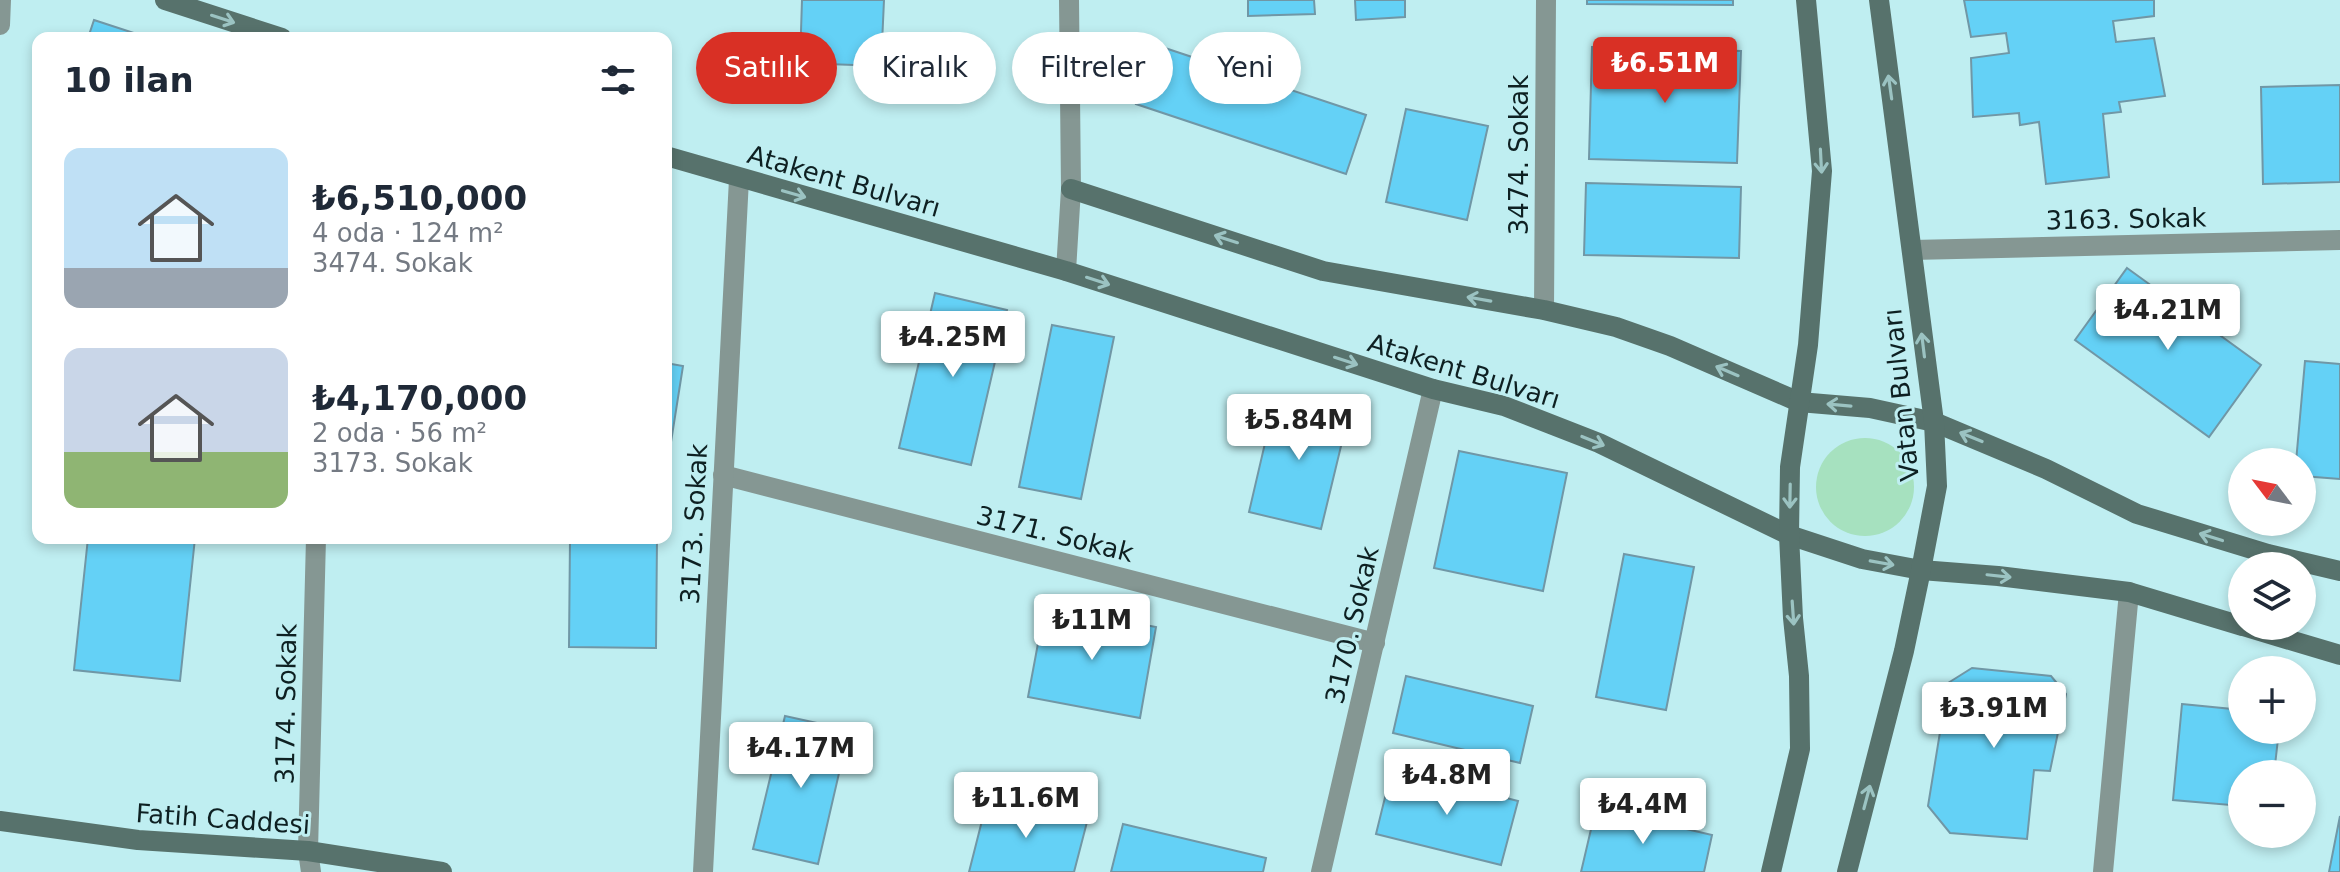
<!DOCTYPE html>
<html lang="tr">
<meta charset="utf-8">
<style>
body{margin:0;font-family:"DejaVu Sans",sans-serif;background:#f6f6f7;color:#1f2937;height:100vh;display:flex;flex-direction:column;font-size:30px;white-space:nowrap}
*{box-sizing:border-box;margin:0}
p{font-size:26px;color:#747a83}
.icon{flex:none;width:44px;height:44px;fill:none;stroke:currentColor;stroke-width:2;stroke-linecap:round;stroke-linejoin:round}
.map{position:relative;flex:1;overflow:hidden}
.sheet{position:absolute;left:32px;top:32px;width:640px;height:512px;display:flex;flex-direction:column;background:#fff;border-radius:16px;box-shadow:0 4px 12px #0003}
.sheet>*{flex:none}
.top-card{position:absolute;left:696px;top:32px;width:760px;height:72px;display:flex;gap:16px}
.needle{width:52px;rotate:302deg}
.controls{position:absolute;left:2228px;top:448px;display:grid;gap:16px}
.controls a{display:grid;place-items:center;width:88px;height:88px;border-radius:50%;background:#fff;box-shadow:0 4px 12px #0003;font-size:40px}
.price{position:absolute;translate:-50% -68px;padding:0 18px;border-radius:8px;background:#fff;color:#222;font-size:26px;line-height:52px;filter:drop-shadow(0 2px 4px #0008)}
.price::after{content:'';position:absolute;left:50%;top:48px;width:24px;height:18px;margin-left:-12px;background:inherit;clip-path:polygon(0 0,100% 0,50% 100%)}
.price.on{background:#d93025;color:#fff}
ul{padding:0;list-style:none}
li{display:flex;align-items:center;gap:24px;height:200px;padding:0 32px}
li span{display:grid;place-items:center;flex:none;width:224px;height:160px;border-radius:16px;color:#555}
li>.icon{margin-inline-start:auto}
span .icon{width:96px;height:96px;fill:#fffc;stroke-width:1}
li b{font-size:34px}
h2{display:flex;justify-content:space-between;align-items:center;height:96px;padding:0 32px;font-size:34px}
.pill{padding:0 28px;border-radius:36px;background:#fff;box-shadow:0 4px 12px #0003;font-size:28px;line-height:72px}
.pill.on{background:#d93025;color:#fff}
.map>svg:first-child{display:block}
.green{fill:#a6e1bf}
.building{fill:#64d1f6;stroke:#7097a6;stroke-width:2}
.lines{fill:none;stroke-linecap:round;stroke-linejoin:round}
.street{stroke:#859793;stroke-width:20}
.secondary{stroke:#57726c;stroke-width:20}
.oneway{stroke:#9bc3c2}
.labels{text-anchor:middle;stroke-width:6;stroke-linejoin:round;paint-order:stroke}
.street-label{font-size:26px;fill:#0e2022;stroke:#bfeef1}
</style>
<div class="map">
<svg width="2340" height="872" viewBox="0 0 2340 872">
<rect width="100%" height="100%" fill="#bfeef1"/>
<circle class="green" cx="1865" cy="487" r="49"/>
<g class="building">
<polygon points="802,0 884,0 881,66 800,63"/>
<polygon points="1248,0 1314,0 1315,14 1248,16"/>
<polygon points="1355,0 1405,0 1405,17 1356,20"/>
<polygon points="1587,0 1733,0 1733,5 1587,4"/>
<polygon points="1964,0 2154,0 2154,16 2113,21 2116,42 2154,38 2165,96 2119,102 2121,112 2103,114 2109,177 2046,184 2039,122 2020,125 2019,113 1973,117 1971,58 2009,53 2006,33 1971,37"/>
<polygon points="94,20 149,38 88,38"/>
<polygon points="1156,45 1366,115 1346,174 1136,104"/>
<polygon points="1592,47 1741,51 1737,163 1589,159"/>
<polygon points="2340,85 2340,182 2263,184 2261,87"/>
<polygon points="1406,109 1488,126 1467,220 1386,202"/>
<polygon points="1586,183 1741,187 1739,258 1584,255"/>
<polygon points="2127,268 2261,365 2209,437 2075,340"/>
<polygon points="935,293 1007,310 971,465 899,448"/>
<polygon points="1052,325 1114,337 1081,499 1019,487"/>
<polygon points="2305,361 2340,364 2340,479 2302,476 2302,462 2296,462"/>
<polygon points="666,363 683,366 671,442 666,442"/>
<polygon points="1276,396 1349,413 1321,529 1249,512"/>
<polygon points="1459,451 1567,473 1543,591 1434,568"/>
<polygon points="88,538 195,538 180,681 74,670"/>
<polygon points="570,538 657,538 656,648 569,647"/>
<polygon points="1624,554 1694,567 1666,710 1596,697"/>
<polygon points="1045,606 1156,627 1140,718 1028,697"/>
<polygon points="1972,668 2051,676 2066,694 2050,771 2034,770 2027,839 1950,833 1928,806 1948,683"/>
<polygon points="1406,676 1533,706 1520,763 1393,733"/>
<polygon points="2182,704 2242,710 2242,730 2279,730 2274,774 2242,774 2242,806 2173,800"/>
<polygon points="785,716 849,730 818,864 753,849"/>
<polygon points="1392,769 1518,801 1501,865 1376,834"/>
<polygon points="988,797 1087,822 1074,872 969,872"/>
<polygon points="1596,808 1712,835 1704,872 1581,872"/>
<polygon points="2340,816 2340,872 2329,872"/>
<polygon points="1123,824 1266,858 1263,872 1111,872"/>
</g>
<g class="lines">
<g class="street">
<polyline points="0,25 1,0"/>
<polyline points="1912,250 2340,240"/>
<polyline points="1066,271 1071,189 1069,0"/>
<polyline points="1544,310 1546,0"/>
<polyline points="723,475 1375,643"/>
<polyline points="311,872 308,851 316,538"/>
<polyline points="703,872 739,179"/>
<polyline points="1321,872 1433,389"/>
<polyline points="2103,872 2129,592"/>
</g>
<g class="secondary">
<polyline points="165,0 282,38"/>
<polyline points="666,156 1066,271 1433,389 1504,406 1599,443 1789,535 1862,559 1921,570 1998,576 2129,592 2242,626"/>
<polyline points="1071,189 1323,271 1544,310 1616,327 1670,346 1799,402 1870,408 1934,422 2046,469 2137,514 2268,554 2340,571"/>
<polyline points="2243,626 2340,655"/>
<polyline points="0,821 138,840 308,851 442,872"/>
<polyline points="1771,872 1800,749 1799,676 1793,618 1789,535 1790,467 1808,345 1822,171 1806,0"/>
<polyline points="1847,872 1904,651 1921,570 1937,486 1934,422 1879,0"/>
</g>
</g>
<defs><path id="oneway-shaft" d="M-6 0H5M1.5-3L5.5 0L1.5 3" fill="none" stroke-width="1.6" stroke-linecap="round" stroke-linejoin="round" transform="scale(2)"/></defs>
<g class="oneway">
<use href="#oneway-shaft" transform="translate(223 19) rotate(18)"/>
<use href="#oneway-shaft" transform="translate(1890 87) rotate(-98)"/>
<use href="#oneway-shaft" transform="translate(1821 161) rotate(87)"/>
<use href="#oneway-shaft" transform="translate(794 194) rotate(16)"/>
<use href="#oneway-shaft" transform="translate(1226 239) rotate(-162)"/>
<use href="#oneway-shaft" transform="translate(1098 281) rotate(18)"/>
<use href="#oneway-shaft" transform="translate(1479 299) rotate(-170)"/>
<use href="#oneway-shaft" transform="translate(1923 345) rotate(-97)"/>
<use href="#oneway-shaft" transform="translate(1346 361) rotate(18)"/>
<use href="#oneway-shaft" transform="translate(1727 371) rotate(-157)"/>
<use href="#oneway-shaft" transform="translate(1839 405) rotate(-175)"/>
<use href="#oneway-shaft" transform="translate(1971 437) rotate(-158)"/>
<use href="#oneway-shaft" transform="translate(1593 441) rotate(22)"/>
<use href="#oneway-shaft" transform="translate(1790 496) rotate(91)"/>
<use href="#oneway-shaft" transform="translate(2211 537) rotate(-163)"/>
<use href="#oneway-shaft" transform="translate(1882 563) rotate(10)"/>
<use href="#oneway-shaft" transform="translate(1999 576) rotate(6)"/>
<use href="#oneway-shaft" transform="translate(1793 613) rotate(86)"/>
<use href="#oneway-shaft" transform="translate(1867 797) rotate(-75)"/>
</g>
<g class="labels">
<g class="street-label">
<text transform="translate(1519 155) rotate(-90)" y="9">3474. Sokak</text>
<text transform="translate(844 181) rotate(16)" y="9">Atakent Bulvarı</text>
<text transform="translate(2126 219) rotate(-1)" y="9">3163. Sokak</text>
<text transform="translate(1464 371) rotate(17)" y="9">Atakent Bulvarı</text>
<text transform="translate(1901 395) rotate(-96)" y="9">Vatan Bulvarı</text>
<text transform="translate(694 524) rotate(-87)" y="9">3173. Sokak</text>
<text transform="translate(1055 534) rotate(14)" y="9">3171. Sokak</text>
<text transform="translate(1352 625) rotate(-77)" y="9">3170. Sokak</text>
<text transform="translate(286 704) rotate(-89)" y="9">3174. Sokak</text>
<text transform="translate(223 819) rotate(4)" y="9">Fatih Caddesi</text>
</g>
</g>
</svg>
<div class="controls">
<a><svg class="needle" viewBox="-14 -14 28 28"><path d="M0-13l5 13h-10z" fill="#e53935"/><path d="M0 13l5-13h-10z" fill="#747a83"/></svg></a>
<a><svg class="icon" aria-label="layers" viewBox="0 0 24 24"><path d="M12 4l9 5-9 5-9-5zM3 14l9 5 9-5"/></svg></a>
<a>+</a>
<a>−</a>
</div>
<b class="price on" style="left:1665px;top:105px">₺6.51M</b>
<b class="price" style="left:2168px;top:352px">₺4.21M</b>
<b class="price" style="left:953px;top:379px">₺4.25M</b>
<b class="price" style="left:1299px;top:462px">₺5.84M</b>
<b class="price" style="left:1092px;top:662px">₺11M</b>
<b class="price" style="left:1994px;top:750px">₺3.91M</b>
<b class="price" style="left:801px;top:790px">₺4.17M</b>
<b class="price" style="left:1447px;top:817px">₺4.8M</b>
<b class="price" style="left:1026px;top:840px">₺11.6M</b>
<b class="price" style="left:1643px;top:846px">₺4.4M</b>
<div class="top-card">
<a class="pill on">Satılık</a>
<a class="pill">Kiralık</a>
<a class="pill">Filtreler</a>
<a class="pill">Yeni</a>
</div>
<section class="sheet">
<h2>10 ilan<svg class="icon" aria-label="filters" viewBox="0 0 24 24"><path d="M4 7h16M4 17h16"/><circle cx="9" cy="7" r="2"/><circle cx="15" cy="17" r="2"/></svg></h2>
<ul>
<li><span style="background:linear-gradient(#bfe0f5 75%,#9aa5b1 0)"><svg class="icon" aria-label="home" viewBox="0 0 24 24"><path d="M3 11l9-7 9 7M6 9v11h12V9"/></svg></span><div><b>₺6,510,000</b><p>4 oda · 124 m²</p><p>3474. Sokak</p></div></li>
<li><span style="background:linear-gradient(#c9d6e8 65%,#8fb573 0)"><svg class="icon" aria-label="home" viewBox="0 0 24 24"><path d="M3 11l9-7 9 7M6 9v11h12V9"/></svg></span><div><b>₺4,170,000</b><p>2 oda · 56 m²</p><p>3173. Sokak</p></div></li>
</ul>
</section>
</div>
